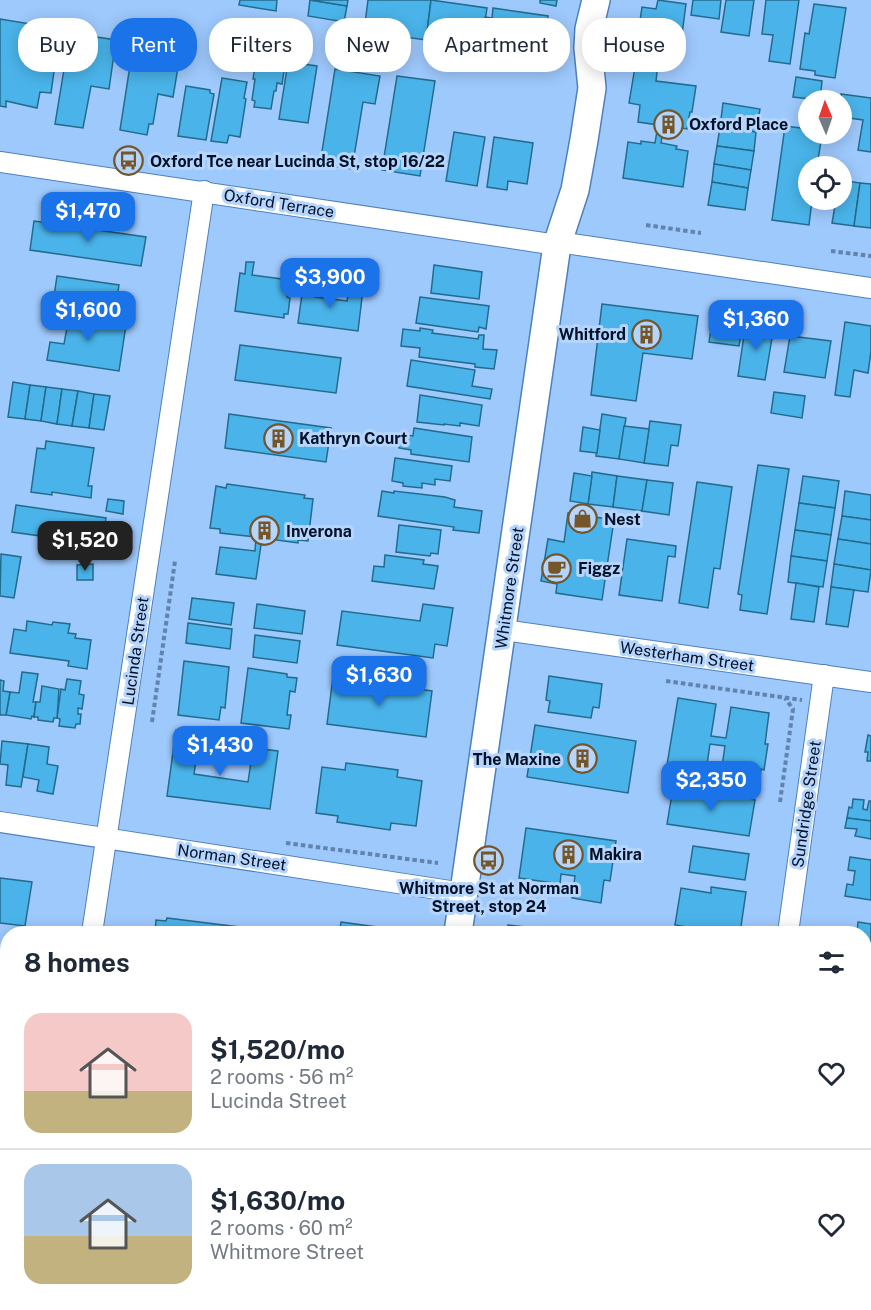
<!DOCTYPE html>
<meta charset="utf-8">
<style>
body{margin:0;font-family:"Public Sans",sans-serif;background:#f2f2f3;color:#1f2937;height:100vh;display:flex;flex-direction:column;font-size:22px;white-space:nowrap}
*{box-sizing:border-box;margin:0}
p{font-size:20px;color:#747a83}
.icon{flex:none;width:33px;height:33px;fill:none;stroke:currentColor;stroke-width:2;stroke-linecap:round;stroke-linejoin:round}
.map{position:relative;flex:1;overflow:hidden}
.details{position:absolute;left:0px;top:926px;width:872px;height:386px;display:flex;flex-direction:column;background:#fff;border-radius:24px 24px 0 0;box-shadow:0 3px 15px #0003}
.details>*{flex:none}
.banner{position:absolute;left:18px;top:18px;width:836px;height:54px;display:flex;gap:12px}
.needle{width:39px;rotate:358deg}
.buttons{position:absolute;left:798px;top:90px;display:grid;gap:12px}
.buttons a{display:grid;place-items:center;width:54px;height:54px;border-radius:50%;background:#fff;box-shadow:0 3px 15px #0003;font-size:30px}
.price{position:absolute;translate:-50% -51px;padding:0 14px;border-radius:12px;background:#1a73e8;color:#fff;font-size:20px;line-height:39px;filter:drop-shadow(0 2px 3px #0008)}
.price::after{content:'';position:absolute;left:50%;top:36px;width:18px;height:14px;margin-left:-9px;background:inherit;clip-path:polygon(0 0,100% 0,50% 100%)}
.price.selected{background:#222;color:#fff}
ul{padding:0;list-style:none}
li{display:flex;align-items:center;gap:18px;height:150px;padding:0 24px}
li+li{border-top:2px solid #e0e1e3}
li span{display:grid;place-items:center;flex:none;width:168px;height:120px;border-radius:18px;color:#555}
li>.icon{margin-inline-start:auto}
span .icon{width:72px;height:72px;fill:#fffc;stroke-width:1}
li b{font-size:26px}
h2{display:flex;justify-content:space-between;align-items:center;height:72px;padding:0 24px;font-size:26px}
.chip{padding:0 21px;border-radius:24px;background:#fff;box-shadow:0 3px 15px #0003;font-size:21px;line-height:54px}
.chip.selected{background:#1a73e8;color:#fff}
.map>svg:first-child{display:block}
.building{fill:#4ab4ea;stroke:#246a8c;stroke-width:1.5}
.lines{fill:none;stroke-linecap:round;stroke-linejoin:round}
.street-casing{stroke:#4d80bd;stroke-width:22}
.secondary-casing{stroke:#4d80bd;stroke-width:30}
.path{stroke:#6283ac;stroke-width:4;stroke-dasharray:4.5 3;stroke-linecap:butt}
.street{stroke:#fff;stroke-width:20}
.secondary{stroke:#fff;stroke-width:27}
.labels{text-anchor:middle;stroke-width:6;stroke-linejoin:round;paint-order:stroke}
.poi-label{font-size:16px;font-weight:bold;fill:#001027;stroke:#b5d5fd;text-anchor:start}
.street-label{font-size:16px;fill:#001027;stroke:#b5d5fd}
</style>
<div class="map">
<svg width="871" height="1310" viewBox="0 0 871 1310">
<rect width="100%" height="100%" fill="#9ec9fd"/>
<g class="building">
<polygon points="240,0 277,0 276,11 239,5"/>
<polygon points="310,0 347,6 344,22 308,16"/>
<polygon points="310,0 348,0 347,6"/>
<polygon points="368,0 431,0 426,40 405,37 404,41 379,37 379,33 364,31"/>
<polygon points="431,0 487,8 481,48 467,46 467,50 439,46 439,42 426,40"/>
<polygon points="540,0 557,0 556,6 540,3"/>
<polygon points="658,0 686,4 681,42 638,35 642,7 656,9"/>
<polygon points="693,0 721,0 719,19 691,15"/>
<polygon points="726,0 754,0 749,36 721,32"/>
<polygon points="766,0 799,0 790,64 769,61 773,35 762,34"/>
<polygon points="814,4 846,8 835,78 815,75 815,71 800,69 805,33 809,34"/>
<polygon points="493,8 548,16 546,31 543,31 542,40 545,41 544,51 540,51 539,57 528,56 527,60 499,56 500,51 481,48 485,17 492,18"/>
<polygon points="0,19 49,27 46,43 59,45 56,63 37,60 37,63 33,62 33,65 42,67 41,70 54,71 51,93 40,92 37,108 6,101 6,107 0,106"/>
<polygon points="70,33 116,40 109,89 91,86 83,128 55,124"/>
<polygon points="134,40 181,49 173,97 158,94 153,124 149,124 147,135 120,130"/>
<polygon points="257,53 286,58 282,84 277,83 276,91 274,91 271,109 254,107 255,101 252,100 255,79 253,79"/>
<polygon points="636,61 658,64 656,81 696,86 692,112 690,112 687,129 664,125 661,143 677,146 676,149 688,151 683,187 623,178 628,142 641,144 641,141 655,143 658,125 638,122 640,105 629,103"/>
<polygon points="288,62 317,66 308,123 279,119"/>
<polygon points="335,69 380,76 375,104 363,102 352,169 320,164"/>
<polygon points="397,76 435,81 420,176 382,170"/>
<polygon points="796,77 822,81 820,100 793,97"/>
<polygon points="222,78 247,82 244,98 246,99 240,137 229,135 227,143 211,141"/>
<polygon points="186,86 210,90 210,93 214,94 206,140 178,136"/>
<polygon points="841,94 871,98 871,152 858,150 863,120 842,117"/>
<polygon points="723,103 760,109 756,132 720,127"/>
<polygon points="785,126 808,129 808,134 831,134 831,136 822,135 817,166 808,166 808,200 812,200 809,225 772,220"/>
<polygon points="720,127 756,132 754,151 717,146"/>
<polygon points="454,132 485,137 477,186 446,181"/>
<polygon points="494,137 533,143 527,184 508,181 507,190 487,187"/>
<polygon points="717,146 754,151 751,170 714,164"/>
<polygon points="714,164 751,170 748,188 712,182"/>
<polygon points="842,180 860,183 854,226 832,223 836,200 842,200"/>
<polygon points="712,182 748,188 745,210 708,205"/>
<polygon points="860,183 871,184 871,228 854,226"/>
<polygon points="34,221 146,237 141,266 30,250"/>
<polygon points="246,262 254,262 252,275 289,280 287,297 290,298 288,314 284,314 284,318 235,311 240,273 245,274"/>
<polygon points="434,265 482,272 479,299 431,293"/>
<polygon points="57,276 119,285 115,312 53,303"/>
<polygon points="304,279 317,281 315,297 347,301 349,287 363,289 358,331 298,323"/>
<polygon points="420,297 489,306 486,329 479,327 478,332 416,323"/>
<polygon points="602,304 698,316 692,359 643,353 636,401 591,395"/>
<polygon points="52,305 71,308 70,316 126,325 119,371 47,360 50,342 64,344 68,322 51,319"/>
<polygon points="714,310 744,315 739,346 709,342"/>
<polygon points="746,322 774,326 765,380 738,376"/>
<polygon points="845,322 871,326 871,351 868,373 854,370 850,397 835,395"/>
<polygon points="420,328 433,330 432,333 478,339 479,335 484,335 483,349 497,350 494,369 475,367 475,364 419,357 420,348 401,346 403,329 420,331"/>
<polygon points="790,336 831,341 825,378 784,372"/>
<polygon points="240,345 341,358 336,393 235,380"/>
<polygon points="411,360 475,370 472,386 492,389 490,399 407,386"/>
<polygon points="13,382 30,385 25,419 8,417"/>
<polygon points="30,385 46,387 41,421 25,419"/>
<polygon points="46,387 62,389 57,424 41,421"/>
<polygon points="62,389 78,391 72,426 57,424"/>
<polygon points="78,391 94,394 89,428 72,426"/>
<polygon points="774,392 805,396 802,418 771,413"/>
<polygon points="94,394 110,396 104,430 89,428"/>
<polygon points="420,395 482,405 479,426 460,423 460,426 444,424 444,425 417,422"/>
<polygon points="229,414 331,428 326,462 225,448"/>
<polygon points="602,414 626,418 619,459 596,456"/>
<polygon points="650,421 681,425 678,446 671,445 668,466 644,463"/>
<polygon points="624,426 649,429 644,463 619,459"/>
<polygon points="583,427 600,430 597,453 580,451"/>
<polygon points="414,428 472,437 469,462 411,454 411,450 399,448 401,434 413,436"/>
<polygon points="46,441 94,448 88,486 92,486 91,498 52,492 52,495 31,492 37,448 45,449"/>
<polygon points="395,458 452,466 450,481 435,479 435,485 422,483 422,488 403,486 403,483 392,481"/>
<polygon points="758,465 789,469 767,614 740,610 742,595 738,594"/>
<polygon points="592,472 617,476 613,507 588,504"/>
<polygon points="574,473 592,476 588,504 570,501"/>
<polygon points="617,476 647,480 642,511 613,507"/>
<polygon points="803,476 839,481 835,508 799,503"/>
<polygon points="647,480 673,483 669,515 642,511"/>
<polygon points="697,482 732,487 720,569 714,568 708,608 679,603"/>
<polygon points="227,484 305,495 304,498 313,499 308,541 298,540 298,543 262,538 256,579 216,574 220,547 255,551 256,537 220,533 220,529 210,528 216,486 226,488"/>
<polygon points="382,491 394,493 394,491 445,497 455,500 454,507 482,511 479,533 453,530 454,527 378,516"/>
<polygon points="845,491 871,495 871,520 842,516"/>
<polygon points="108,499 124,501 123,514 106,511"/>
<polygon points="799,503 835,508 831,535 795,530"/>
<polygon points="16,505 106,518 101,553 68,548 69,540 12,532"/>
<polygon points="568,513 614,520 602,600 556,593 557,584 541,581 548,539 564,542"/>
<polygon points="842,516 871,520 871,544 838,539"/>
<polygon points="399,525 441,530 438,554 431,553 430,556 396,552"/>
<polygon points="795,530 831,535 827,561 791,556"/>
<polygon points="627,539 676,546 675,557 668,556 662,601 619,595"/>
<polygon points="838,539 871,544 871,570 834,564"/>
<polygon points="1,554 21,557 14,598 0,596"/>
<polygon points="385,555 424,560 423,564 438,566 434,589 372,581 374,566 384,567"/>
<polygon points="791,556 827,561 823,587 788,582"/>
<polygon points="93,564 93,580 77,580 77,565"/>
<polygon points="834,564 871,570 868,592 831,587"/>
<polygon points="796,583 819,587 814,622 791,619"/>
<polygon points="831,587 854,590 848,627 826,624"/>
<polygon points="192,598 234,603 231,625 189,619"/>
<polygon points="257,604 305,611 302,634 254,628"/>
<polygon points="423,604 453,608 447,646 435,644 433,658 337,645 342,611 420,621"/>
<polygon points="27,621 52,625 53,622 70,624 68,633 76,634 75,638 91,640 87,669 68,666 69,661 10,653 14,629 26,631"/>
<polygon points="188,623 232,629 230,649 186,643"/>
<polygon points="255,635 300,641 297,663 253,657"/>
<polygon points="184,661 229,667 225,708 221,707 219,720 178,715"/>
<polygon points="248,668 287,674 287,677 297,678 295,692 290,691 287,715 291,715 289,729 241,723"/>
<polygon points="22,672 38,674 33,702 36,702 34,717 32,716 31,719 6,715 10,692 19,693"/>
<polygon points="549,676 602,684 599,708 593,707 591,718 548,712 550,701 546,700"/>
<polygon points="333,677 432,691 426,737 327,724"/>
<polygon points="67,679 81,681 79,694 84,695 82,709 78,708 78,714 81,714 80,724 76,724 75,728 59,726 60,719 57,718 61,689 65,690"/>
<polygon points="0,680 4,681 3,691 10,692 6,715 0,715"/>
<polygon points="42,686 59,689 57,718 54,718 53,722 38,720 38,717 34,717 36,702 40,702"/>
<polygon points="678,698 716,704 711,736 726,738 731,707 769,713 765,744 768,744 764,770 761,769 760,778 721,773 725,746 710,744 706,771 667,765"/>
<polygon points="535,725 636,741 628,793 527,777"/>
<polygon points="176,730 200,733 194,774 248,782 253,748 278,751 270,809 167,796"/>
<polygon points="868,735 871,736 871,761 867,761 868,752 865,752"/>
<polygon points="2,741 28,744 21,787 6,785 8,765 0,764"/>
<polygon points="28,744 49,747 47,764 58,766 53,794 37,791 39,780 23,777"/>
<polygon points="346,763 398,770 397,777 422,781 416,826 391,823 390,830 337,822 338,816 316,813 322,767 345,770"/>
<polygon points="673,788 755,800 749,836 667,824"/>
<polygon points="853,799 864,800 863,809 867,810 869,801 871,801 871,821 847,818 849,807 852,808"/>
<polygon points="847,818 871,821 871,839 855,836 857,829 845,828"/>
<polygon points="526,828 616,841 610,881 604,880 601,903 572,898 575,876 561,874 560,884 519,878"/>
<polygon points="693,846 749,854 745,880 689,872"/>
<polygon points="850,857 871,860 871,900 845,896 847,884 853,885 855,871 848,870"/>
<polygon points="0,878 32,882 25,926 0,923"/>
<polygon points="711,887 746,892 740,933 698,933 698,929 675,925 681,888 711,893"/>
<polygon points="167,918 239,927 238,931 251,933 155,933 156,920 166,921"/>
<polygon points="341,922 384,928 383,933 331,933 332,928 340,929"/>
<polygon points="858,922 871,924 871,964 864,963 864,933 857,933"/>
<polygon points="508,925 533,928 533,933 507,933"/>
<polygon points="533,928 556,932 556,933 533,933"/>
<polygon points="0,993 8,994 8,1046 0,1045"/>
<polygon points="865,1005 871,1006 871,1053 864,1052"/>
<polygon points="0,1100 8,1101 4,1144 0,1144"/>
<polygon points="864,1111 869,1112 868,1119 871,1119 871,1160 864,1159"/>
<polygon points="864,1195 868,1195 867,1200 871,1200 871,1248 864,1247"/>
<polygon points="864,1297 871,1298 871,1310 776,1310 777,1304 864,1304"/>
<polygon points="128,1304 199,1304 207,1309 128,1310 131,1306"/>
</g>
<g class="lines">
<defs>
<g id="street">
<polyline points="0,162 557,245"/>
<polyline points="558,242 871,288"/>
<polyline points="503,630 871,682"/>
<polyline points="0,822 463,893"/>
<polyline points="92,933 204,191"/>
<polyline points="788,933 824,675"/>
<polyline points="462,1304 495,1310"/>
<polyline points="41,1310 42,1304"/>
<polyline points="732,1310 733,1304"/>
</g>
<g id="secondary">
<polyline points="458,933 557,245 575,190 584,140 592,88 588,48 589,29 596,0"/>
<polyline points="404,1310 405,1304"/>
</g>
</defs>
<use href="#street" class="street-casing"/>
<use href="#secondary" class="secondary-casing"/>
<g class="path">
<polyline points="646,225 701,233"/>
<polyline points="831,251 871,256"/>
<polyline points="666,681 802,700"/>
<polyline points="152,722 175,561"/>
<polyline points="780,802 793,709 785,698"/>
<polyline points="286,843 438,863"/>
</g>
<use href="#street" class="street"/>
<use href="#secondary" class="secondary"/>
</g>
<defs>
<symbol id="building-ring" viewBox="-11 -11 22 22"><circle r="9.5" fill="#b5d5fd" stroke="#75562b" stroke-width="1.5"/><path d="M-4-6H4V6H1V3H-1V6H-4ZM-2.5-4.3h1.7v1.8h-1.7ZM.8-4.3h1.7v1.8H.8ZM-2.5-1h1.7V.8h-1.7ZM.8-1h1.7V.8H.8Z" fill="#75562b"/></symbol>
<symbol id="bus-ring" viewBox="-11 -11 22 22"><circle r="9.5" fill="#b5d5fd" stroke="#75562b" stroke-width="1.5"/><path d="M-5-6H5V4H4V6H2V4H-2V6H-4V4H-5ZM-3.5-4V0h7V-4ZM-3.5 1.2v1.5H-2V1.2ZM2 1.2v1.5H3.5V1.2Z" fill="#75562b"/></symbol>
<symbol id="shop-ring" viewBox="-11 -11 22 22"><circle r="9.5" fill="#b5d5fd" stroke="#75562b" stroke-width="1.5"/><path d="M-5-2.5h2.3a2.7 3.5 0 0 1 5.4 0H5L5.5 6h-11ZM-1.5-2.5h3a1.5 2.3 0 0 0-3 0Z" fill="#75562b"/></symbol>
<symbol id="cafe-ring" viewBox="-11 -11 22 22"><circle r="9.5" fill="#b5d5fd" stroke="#75562b" stroke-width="1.5"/><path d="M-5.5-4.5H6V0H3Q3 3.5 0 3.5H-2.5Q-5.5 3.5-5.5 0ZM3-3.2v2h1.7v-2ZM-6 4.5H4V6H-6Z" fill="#75562b"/></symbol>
</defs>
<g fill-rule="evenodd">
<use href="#building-ring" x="652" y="108" width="33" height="33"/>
<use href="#bus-ring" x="112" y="144" width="33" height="33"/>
<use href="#building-ring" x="630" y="318" width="33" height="33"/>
<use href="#building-ring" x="262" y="422" width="33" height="33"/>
<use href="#shop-ring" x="566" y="502" width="33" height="33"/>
<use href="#building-ring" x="248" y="514" width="33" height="33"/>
<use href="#cafe-ring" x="540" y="552" width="33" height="33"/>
<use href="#building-ring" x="566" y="742" width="33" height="33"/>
<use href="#building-ring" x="552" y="838" width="33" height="33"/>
<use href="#bus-ring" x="472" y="844" width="33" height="33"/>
</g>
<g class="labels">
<g class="poi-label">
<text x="689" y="130">Oxford Place</text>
<text x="150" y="167">Oxford Tce near Lucinda St, stop 16/22</text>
<text x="626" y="340" text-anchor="end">Whitford</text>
<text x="299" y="444">Kathryn Court</text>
<text x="604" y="525">Nest</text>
<text x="286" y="537">Inverona</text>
<text x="578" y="574">Figgz</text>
<text x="561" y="765" text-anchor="end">The Maxine</text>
<text x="589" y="860">Makira</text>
<text x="489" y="894" text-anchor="middle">Whitmore St at Norman<tspan x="489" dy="18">Street, stop 24</tspan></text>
</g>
<g class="street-label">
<text transform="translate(279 203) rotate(9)" y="6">Oxford Terrace</text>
<text transform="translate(509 588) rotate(-82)" y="6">Whitmore Street</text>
<text transform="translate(135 651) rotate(-82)" y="6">Lucinda Street</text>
<text transform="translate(687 656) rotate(8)" y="6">Westerham Street</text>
<text transform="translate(806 804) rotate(-82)" y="6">Sundridge Street</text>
<text transform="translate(232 857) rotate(8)" y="6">Norman Street</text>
</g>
</g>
</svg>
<div class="buttons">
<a><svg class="needle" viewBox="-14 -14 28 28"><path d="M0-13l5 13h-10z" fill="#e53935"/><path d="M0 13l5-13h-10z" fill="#747a83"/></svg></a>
<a><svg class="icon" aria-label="locate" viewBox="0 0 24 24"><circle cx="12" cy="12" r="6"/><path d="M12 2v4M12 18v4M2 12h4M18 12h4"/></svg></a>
</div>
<b class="price" style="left:88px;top:243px">$1,470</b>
<b class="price" style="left:330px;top:309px">$3,900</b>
<b class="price" style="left:88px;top:342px">$1,600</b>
<b class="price" style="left:756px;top:351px">$1,360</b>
<b class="price selected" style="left:85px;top:572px">$1,520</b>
<b class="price" style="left:379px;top:707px">$1,630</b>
<b class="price" style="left:220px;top:777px">$1,430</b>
<b class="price" style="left:711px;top:812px">$2,350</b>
<div class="banner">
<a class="chip">Buy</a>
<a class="chip selected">Rent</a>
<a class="chip">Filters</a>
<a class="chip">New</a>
<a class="chip">Apartment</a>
<a class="chip">House</a>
</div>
<section class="details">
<h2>8 homes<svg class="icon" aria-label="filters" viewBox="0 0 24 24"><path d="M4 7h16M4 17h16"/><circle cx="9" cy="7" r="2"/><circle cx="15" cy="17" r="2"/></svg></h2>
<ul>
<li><span style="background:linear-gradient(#f6c9c9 65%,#c2b280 0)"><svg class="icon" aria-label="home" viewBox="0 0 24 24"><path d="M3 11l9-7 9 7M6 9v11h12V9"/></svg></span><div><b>$1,520/mo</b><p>2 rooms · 56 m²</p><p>Lucinda Street</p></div><svg class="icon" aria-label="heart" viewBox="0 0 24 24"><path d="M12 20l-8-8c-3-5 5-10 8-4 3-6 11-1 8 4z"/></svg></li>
<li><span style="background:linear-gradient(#a9c7e8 60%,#c2b280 0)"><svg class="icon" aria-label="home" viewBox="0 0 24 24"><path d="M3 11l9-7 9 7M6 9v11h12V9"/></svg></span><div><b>$1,630/mo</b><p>2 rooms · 60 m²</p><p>Whitmore Street</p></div><svg class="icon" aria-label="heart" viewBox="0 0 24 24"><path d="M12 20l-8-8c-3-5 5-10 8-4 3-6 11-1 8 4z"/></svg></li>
</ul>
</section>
</div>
